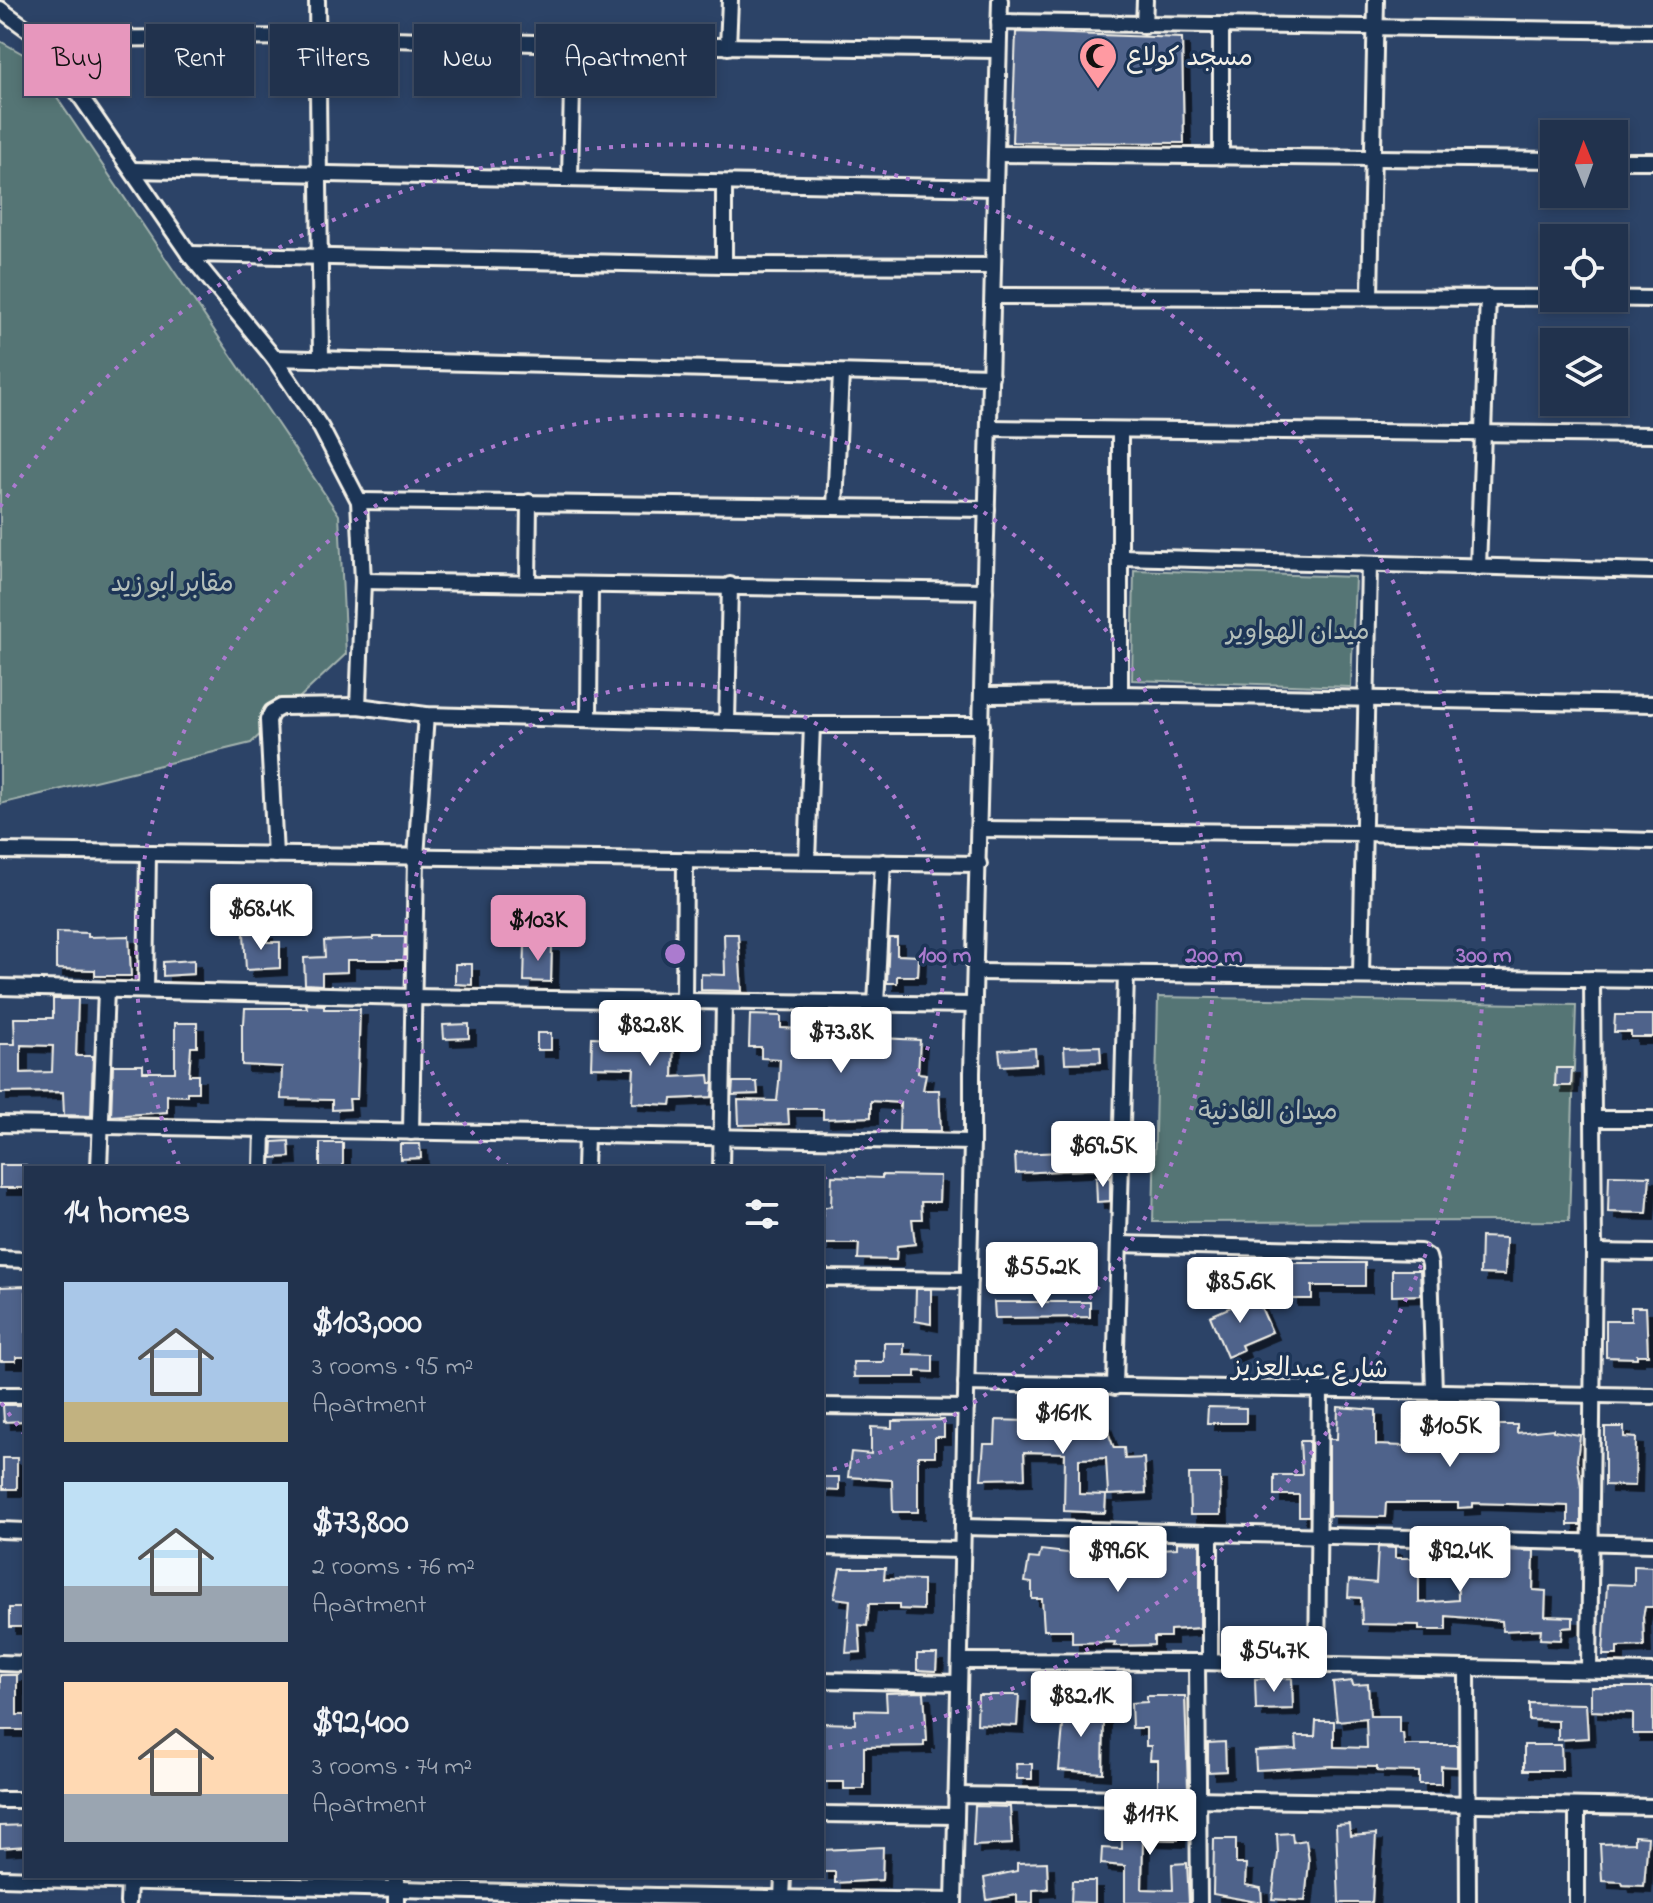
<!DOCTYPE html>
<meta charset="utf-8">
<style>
body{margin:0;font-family:"Indie Flower","Playpen Sans Arabic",sans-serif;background:#2d3e57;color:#f1f3f6;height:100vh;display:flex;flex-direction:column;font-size:30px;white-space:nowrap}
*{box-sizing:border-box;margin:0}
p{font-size:26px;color:#a2aab6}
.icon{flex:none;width:44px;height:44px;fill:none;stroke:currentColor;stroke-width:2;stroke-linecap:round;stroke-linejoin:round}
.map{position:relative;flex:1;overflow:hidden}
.panel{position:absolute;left:24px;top:1166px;width:800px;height:712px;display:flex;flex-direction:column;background:#21324d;border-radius:0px;box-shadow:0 4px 12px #0003,0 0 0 2px #3e4d65}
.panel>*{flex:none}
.guide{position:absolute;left:24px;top:24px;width:800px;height:72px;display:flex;gap:16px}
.needle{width:52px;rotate:359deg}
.controls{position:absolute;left:1540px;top:120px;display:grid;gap:16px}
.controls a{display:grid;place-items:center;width:88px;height:88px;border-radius:0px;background:#21324d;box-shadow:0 4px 12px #0003,0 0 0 2px #3e4d65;font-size:40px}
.price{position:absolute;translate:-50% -68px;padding:0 18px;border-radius:8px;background:#fff;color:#222;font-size:26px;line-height:52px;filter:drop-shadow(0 2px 4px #0008)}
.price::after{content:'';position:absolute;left:50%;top:48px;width:24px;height:18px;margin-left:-12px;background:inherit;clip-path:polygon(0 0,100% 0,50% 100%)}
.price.selected{background:#e797bd;color:#111}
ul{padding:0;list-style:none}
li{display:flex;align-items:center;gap:24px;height:200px;padding:0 40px}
li span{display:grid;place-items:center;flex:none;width:224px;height:160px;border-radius:0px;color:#555}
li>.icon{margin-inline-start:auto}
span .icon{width:96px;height:96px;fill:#fffc;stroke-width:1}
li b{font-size:34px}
h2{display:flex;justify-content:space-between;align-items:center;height:96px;padding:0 40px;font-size:34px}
.pill{padding:0 28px;border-radius:0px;background:#21324d;box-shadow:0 4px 12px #0003,0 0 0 2px #3e4d65;font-size:28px;line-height:72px}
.pill.selected{background:#e797bd;color:#111}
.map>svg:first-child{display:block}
.green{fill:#547575;stroke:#a4b3ae;stroke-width:2}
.building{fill:#4f648b;stroke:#f4f1e8;stroke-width:2;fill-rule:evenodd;filter:url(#shadow)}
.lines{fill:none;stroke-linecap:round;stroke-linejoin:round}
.minor-casing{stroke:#f4f1e8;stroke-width:20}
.minor{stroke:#1d3557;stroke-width:14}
.ring{fill:none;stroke:#ab7bcf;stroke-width:4;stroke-dasharray:4 8}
.labels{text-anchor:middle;stroke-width:7;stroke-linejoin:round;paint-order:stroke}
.poi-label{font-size:26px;fill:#f4f1e8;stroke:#1d3557;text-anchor:start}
.park-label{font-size:26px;fill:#b4bfba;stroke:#1d3557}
.street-label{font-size:26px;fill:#f4f1e8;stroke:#1d3557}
.centre{fill:#ab7bcf;stroke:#1d3557;stroke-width:4}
.ring-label{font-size:24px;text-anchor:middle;font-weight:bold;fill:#ab7bcf;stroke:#1d3557;stroke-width:7;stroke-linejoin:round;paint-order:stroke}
</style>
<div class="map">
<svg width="1653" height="1903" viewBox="0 0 1653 1903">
<defs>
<filter id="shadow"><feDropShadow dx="7" dy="7" stdDeviation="0" flood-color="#0009"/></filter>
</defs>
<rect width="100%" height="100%" fill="#2c4367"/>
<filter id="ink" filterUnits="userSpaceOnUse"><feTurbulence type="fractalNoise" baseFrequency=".0125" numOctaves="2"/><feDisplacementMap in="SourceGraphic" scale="16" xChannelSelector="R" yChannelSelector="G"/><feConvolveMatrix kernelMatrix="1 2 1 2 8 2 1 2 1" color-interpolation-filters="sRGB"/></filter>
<g filter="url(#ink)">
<g class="green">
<polygon points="0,41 30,58 339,515 346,654 251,743 0,804"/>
<polygon points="1134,570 1355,577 1351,687 1132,680"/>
<polygon points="1158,997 1576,1005 1569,1221 1153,1222"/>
</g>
<g class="building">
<polygon points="1016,32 1182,38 1184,143 1012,142"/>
<polygon points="56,932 88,933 88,937 129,936 131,976 95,976 95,970 56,969"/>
<polygon points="266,932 267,942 280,942 280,968 246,970 244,933"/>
<polygon points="724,934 738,934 742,991 701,990 701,974 725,975"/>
<polygon points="373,937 405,937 404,960 347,960 347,972 322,973 322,985 305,984 304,958 325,957 324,941 373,939"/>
<polygon points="889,938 897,938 897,955 919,956 918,976 897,976 897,983 887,983"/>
<polygon points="525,945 552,945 551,982 524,981"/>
<polygon points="194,960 194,974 163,976 163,962"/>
<polygon points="455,964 472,964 472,985 455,984"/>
<path d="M53,999h25l-2,57h17l-2,60 -27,-1 -1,-23 -63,1v-49h15l-1,-26h39zM21,1045l32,1 -1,26 -31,1z"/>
<polygon points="306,1004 324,1005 324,1009 360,1009 357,1099 349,1099 350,1109 332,1110 332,1100 281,1099 282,1067 242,1065 242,1024 244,1024 245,1008 307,1008"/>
<polygon points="750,1015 781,1016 781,1028 822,1030 822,1028 860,1028 860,1019 878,1020 877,1034 882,1034 882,1038 920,1040 918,1073 926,1074 923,1090 939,1090 941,1131 899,1131 900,1103 871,1101 871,1117 823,1119 823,1109 788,1109 789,1124 739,1125 738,1100 777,1101 779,1082 780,1059 761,1058 761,1047 749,1047"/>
<polygon points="1615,1015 1653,1015 1653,1037 1631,1037 1631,1032 1614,1032"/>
<polygon points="175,1023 197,1023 197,1047 191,1047 189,1075 198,1075 198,1092 187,1092 187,1096 167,1095 167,1112 111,1116 113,1065 143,1065 143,1072 175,1072"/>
<polygon points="469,1024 469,1038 444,1039 443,1025"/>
<rect x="537" y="1033" width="14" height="17"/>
<polygon points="635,1035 674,1036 673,1077 709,1075 710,1083 713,1083 712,1097 672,1099 671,1105 632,1103 634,1068 591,1067 592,1037 635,1039"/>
<polygon points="1100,1046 1101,1062 1065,1063 1064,1047"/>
<polygon points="1035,1048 1036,1064 1001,1066 999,1050"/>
<polygon points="1556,1068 1572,1068 1571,1086 1555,1086"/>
<polygon points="733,1082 757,1082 758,1094 732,1095"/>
<polygon points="289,1141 290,1157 272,1158 273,1142"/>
<rect x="320" y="1143" width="23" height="25"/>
<polygon points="1103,1143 1104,1169 1016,1173 1015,1154 1088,1151 1088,1144"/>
<polygon points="400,1144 420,1144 421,1158 400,1159"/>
<rect x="0" y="1165" width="26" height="23"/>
<polygon points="882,1175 940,1176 939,1202 921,1202 922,1219 912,1219 915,1244 897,1246 896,1260 858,1259 859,1244 822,1244 823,1208 831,1206 832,1176 882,1178"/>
<polygon points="1609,1175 1650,1176 1647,1213 1608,1212"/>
<polygon points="1110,1176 1110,1201 1097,1202 1096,1177"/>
<polygon points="1481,1237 1506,1238 1505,1275 1480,1274"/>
<polygon points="1291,1263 1365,1263 1365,1286 1312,1286 1312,1299 1291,1299"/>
<polygon points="1392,1270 1420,1270 1421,1295 1392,1296"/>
<polygon points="26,1286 26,1357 16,1357 16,1361 0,1361 0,1287"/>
<polygon points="916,1289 931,1289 931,1324 915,1321"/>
<polygon points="1256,1296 1272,1332 1241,1345 1243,1350 1227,1357 1210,1316"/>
<polygon points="994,1302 1090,1302 1090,1317 995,1318"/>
<polygon points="1631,1307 1646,1307 1648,1355 1637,1355 1637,1358 1606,1357 1606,1321 1631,1321"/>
<polygon points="884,1343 904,1343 904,1354 933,1355 933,1372 916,1371 916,1377 854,1377 853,1362 884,1362"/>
<polygon points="1031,1404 1048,1404 1047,1417 1060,1418 1060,1422 1083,1422 1083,1430 1104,1422 1114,1448 1124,1448 1125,1459 1144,1458 1146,1493 1108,1495 1106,1458 1079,1459 1079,1494 1106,1495 1105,1513 1064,1511 1065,1453 1024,1452 1025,1478 981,1479 984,1444 995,1444 996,1420 1030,1421"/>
<polygon points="3,1405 23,1405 23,1421 4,1422"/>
<polygon points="1208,1407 1246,1408 1246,1423 1207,1423"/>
<polygon points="1338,1407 1376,1410 1376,1445 1405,1446 1405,1434 1469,1435 1469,1429 1499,1429 1499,1425 1517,1425 1517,1433 1553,1429 1553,1431 1580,1435 1577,1460 1581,1488 1581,1525 1568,1525 1568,1506 1541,1505 1473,1503 1473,1507 1458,1508 1458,1503 1386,1503 1385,1517 1329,1516 1329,1439 1337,1439"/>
<polygon points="944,1420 944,1437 935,1437 935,1456 918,1456 918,1512 893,1512 892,1480 848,1477 851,1452 871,1454 871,1427 892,1428 892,1421"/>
<polygon points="1605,1427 1624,1427 1624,1437 1636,1438 1635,1486 1605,1485"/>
<polygon points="1300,1441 1309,1441 1309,1516 1299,1516 1299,1495 1274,1495 1274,1475 1302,1475"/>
<rect x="3" y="1458" width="14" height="31"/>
<polygon points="1189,1474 1220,1474 1221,1515 1190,1515"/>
<polygon points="822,1477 839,1477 839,1491 822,1490"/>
<polygon points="1177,1542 1200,1543 1200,1628 1170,1630 1170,1637 1154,1637 1154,1645 1114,1646 1115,1642 1072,1643 1072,1630 1044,1630 1042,1599 1032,1599 1032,1583 1025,1582 1029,1558 1039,1559 1041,1550 1084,1555 1084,1552 1128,1552 1128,1560 1159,1559 1159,1549 1177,1548"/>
<polygon points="1378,1547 1395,1548 1395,1558 1419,1558 1419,1603 1458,1600 1457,1549 1534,1551 1533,1590 1546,1591 1545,1616 1573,1617 1573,1627 1562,1628 1561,1640 1540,1639 1541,1629 1503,1631 1502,1621 1446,1616 1446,1630 1419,1630 1419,1625 1362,1624 1361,1598 1348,1597 1349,1580 1376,1583"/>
<polygon points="1634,1566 1653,1567 1653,1607 1645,1607 1643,1617 1644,1646 1617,1647 1617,1655 1603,1655 1607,1584 1634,1585"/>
<polygon points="840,1568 885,1568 884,1579 923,1580 923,1610 899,1609 899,1604 869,1604 867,1626 859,1625 861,1652 846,1653 850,1600 834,1598"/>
<rect x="9" y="1608" width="17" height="19"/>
<polygon points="917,1654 937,1654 936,1671 917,1670"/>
<polygon points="0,1675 17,1675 17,1715 26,1715 26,1730 0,1730"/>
<polygon points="1059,1675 1060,1698 1047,1699 1046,1676"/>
<polygon points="1292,1678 1293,1709 1256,1710 1255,1679"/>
<polygon points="1352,1681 1353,1685 1368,1684 1370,1716 1399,1716 1399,1733 1403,1733 1404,1745 1457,1745 1457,1767 1441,1766 1441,1784 1419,1784 1419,1772 1377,1771 1377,1767 1331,1766 1256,1770 1255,1751 1297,1749 1296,1736 1315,1736 1316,1721 1334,1721 1334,1747 1367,1748 1366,1718 1337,1721 1333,1683"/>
<polygon points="1591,1687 1653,1687 1653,1734 1633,1734 1633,1713 1591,1711"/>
<polygon points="924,1692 927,1741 924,1741 924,1746 864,1747 864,1789 844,1789 844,1782 822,1782 822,1723 855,1724 855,1710 887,1711 886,1693"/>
<polygon points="1066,1693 1083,1693 1082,1718 1104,1717 1103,1773 1059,1770"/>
<polygon points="978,1695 1019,1695 1017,1726 977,1724"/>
<polygon points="1147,1696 1185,1696 1188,1789 1158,1788 1158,1760 1150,1760 1151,1746 1146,1746 1146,1728 1132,1728 1131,1703 1147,1702"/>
<polygon points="1529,1703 1586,1704 1588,1738 1558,1740 1558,1721 1529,1720"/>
<polygon points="1225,1742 1226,1771 1208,1772 1208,1743"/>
<polygon points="1524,1745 1561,1745 1562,1770 1524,1770"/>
<polygon points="1016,1764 1032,1764 1032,1779 1017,1779"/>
<polygon points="975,1806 1010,1807 1012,1844 973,1846"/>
<polygon points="1144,1809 1188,1809 1188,1822 1179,1822 1178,1840 1143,1839 1142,1889 1173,1890 1172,1864 1187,1863 1189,1903 1125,1903 1125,1866 1101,1864 1102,1848 1122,1849 1122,1832 1135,1831 1134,1821 1144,1820"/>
<polygon points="1349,1824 1350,1836 1376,1834 1372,1903 1339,1903 1336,1825"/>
<polygon points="26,1825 26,1846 0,1848 0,1826"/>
<polygon points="1292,1833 1293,1842 1306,1840 1309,1862 1305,1901 1272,1899 1278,1854 1277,1834"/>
<polygon points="1634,1836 1648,1837 1644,1886 1623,1885 1622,1882 1602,1881 1600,1844 1634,1843"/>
<polygon points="1214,1839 1236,1839 1236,1864 1246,1864 1245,1885 1261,1888 1262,1903 1213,1894"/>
<polygon points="883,1847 882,1880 835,1883 835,1872 822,1872 822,1850"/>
<polygon points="1047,1862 1048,1889 1033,1890 1033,1903 1017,1903 1017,1895 987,1900 984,1878 1017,1871 1017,1863"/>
<polygon points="1072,1881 1095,1881 1095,1903 1071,1902"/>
</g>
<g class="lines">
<defs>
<g id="minor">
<polyline points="317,0 321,360"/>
<polyline points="0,9 41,39 189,254 274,358 321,428 359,501 363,581 358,706"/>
<polyline points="999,22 1653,31"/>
<polyline points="1144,26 1145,0"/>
<polyline points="41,39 317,37 573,44 998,50"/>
<polyline points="728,47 730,0"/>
<polyline points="996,154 1554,160"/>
<polyline points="1221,157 1221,27"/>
<polyline points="1614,161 1653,161"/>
<polyline points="132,170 995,188"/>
<polyline points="570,178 573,44"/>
<polyline points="189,254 724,265 993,266"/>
<polyline points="724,265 724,184"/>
<polyline points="993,296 1554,298"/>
<polyline points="1370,296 1376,0"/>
<polyline points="1582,298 1653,299"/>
<polyline points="274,358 991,376"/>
<polyline points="989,428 1653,435"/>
<polyline points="359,501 987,509"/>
<polyline points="835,507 841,373"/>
<polyline points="1120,557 1653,571"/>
<polyline points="1478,567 1488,297"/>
<polyline points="363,581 985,591"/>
<polyline points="528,582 529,502"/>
<polyline points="1120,694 1120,431"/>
<polyline points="983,695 1120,694 1653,704"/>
<polyline points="589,717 590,585"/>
<polyline points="727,721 730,585"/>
<polyline points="980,829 1365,833 1653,841"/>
<polyline points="0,851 979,864"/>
<polyline points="275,855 268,720 272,712 281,707 358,706 426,715 812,725 982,725"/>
<polyline points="807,861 812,725"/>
<polyline points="976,972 1653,980"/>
<polyline points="1361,976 1369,564"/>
<polyline points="0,987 413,997 974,1005"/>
<polyline points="146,990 148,853"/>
<polyline points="684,1002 685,860"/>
<polyline points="876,1005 883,862"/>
<polyline points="1593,1119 1653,1119"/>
<polyline points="0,1124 972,1142"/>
<polyline points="411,1132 416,857 426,715"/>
<polyline points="99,1168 106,990"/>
<polyline points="262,1168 263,1129"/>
<polyline points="585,1168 586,1135"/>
<polyline points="721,1168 724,1002"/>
<polyline points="1119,1244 1420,1252 1428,1257 1430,1265 1434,1392"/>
<polyline points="1594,1252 1653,1253"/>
<polyline points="0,1259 26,1260"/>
<polyline points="822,1278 969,1280"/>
<polyline points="966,1383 1653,1396"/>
<polyline points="1115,1387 1126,974"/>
<polyline points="0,1395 26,1395"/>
<polyline points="822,1406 966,1408"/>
<polyline points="963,1527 1653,1544"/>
<polyline points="0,1530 26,1531"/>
<polyline points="1210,1534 1210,1662"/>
<polyline points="822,1547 962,1550"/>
<polyline points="960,1661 1197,1662 1653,1672"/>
<polyline points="1197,1662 1199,1903"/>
<polyline points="0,1663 26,1664"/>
<polyline points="1317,1665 1320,1391"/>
<polyline points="1467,1668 1468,1903"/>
<polyline points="1589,1670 1594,1252 1592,979"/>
<polyline points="822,1680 959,1683"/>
<polyline points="956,1795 1653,1807"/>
<polyline points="0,1800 26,1800"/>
<polyline points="822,1814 956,1816"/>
<polyline points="0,1878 656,1896 954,1901"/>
<polyline points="782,1898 783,1876"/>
<polyline points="128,1903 129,1882"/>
<polyline points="396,1903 396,1876"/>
<polyline points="954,1903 972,1142 972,1073 1000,0"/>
<polyline points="1577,1903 1577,1806"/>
</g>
</defs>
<use href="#minor" class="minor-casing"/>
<use href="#minor" class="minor"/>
</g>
</g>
<g class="ring">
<path d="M509 1167A270 270 0 1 1 822 1180"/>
<path d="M179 1165A539 539 0 1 1 824 1472"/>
<path d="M25 1435A809 809 0 0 1 0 1401M0 507A809 809 0 1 1 822 1749"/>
</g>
<defs>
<symbol id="mosque-pin" viewBox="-11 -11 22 30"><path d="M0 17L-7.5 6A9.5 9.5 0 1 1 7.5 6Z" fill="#ff9aa2" stroke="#1d3557"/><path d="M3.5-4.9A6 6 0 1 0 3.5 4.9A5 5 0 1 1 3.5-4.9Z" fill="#111"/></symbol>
</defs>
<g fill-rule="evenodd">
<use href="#mosque-pin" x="1076" y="34" width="44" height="60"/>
</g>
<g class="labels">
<g class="poi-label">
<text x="1126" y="65">مسجد كولاع</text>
</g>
<g class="park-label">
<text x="172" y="591">مقابر ابو زيد</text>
<text x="1298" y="639">ميدان الهواوير</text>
<text x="1268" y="1119">ميدان الفادنية</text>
</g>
<g class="street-label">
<text transform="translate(1310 1367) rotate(1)" y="9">شارع عبدالعزيز</text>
</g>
</g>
<circle cx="675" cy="954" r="12" class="centre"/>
<g class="ring-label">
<text x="945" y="962">100 m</text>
<text x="1214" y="962">200 m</text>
<text x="1484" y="962">300 m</text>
</g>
</svg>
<div class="controls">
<a><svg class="needle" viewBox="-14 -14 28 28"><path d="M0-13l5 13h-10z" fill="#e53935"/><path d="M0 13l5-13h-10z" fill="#a2aab6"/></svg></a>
<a><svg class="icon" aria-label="locate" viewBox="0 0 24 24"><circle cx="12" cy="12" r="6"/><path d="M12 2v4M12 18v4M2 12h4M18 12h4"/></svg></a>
<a><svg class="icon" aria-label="layers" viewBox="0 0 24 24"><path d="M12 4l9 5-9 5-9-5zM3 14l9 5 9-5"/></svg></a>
</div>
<b class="price" style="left:261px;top:952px">$68.4K</b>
<b class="price selected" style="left:538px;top:963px">$103K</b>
<b class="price" style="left:650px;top:1068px">$82.8K</b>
<b class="price" style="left:841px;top:1075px">$73.8K</b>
<b class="price" style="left:1103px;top:1189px">$69.5K</b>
<b class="price" style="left:1042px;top:1310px">$55.2K</b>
<b class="price" style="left:1240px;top:1325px">$85.6K</b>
<b class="price" style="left:1063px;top:1456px">$161K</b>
<b class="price" style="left:1450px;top:1469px">$105K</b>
<b class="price" style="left:1118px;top:1594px">$99.6K</b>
<b class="price" style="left:1460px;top:1594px">$92.4K</b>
<b class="price" style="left:1274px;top:1694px">$54.7K</b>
<b class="price" style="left:1081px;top:1739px">$82.1K</b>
<b class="price" style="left:1150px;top:1857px">$117K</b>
<div class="guide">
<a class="pill selected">Buy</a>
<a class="pill">Rent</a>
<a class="pill">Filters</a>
<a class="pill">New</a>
<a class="pill">Apartment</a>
</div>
<section class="panel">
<h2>14 homes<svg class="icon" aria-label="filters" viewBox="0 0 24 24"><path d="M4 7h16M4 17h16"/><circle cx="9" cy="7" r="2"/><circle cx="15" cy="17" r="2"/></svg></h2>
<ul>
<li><span style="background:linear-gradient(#a9c7e8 75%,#c2b280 0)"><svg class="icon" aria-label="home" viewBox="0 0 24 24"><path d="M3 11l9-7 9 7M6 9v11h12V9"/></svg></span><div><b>$103,000</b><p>3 rooms · 95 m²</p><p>Apartment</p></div></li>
<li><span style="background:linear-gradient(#bfe0f5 65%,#9aa5b1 0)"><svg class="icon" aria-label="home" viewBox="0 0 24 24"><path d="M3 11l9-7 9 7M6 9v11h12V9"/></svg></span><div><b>$73,800</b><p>2 rooms · 76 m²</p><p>Apartment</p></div></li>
<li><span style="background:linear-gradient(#ffd9b3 70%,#9aa5b1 0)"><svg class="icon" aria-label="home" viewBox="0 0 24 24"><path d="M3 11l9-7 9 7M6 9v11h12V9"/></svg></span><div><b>$92,400</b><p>3 rooms · 74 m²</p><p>Apartment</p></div></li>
</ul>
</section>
</div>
